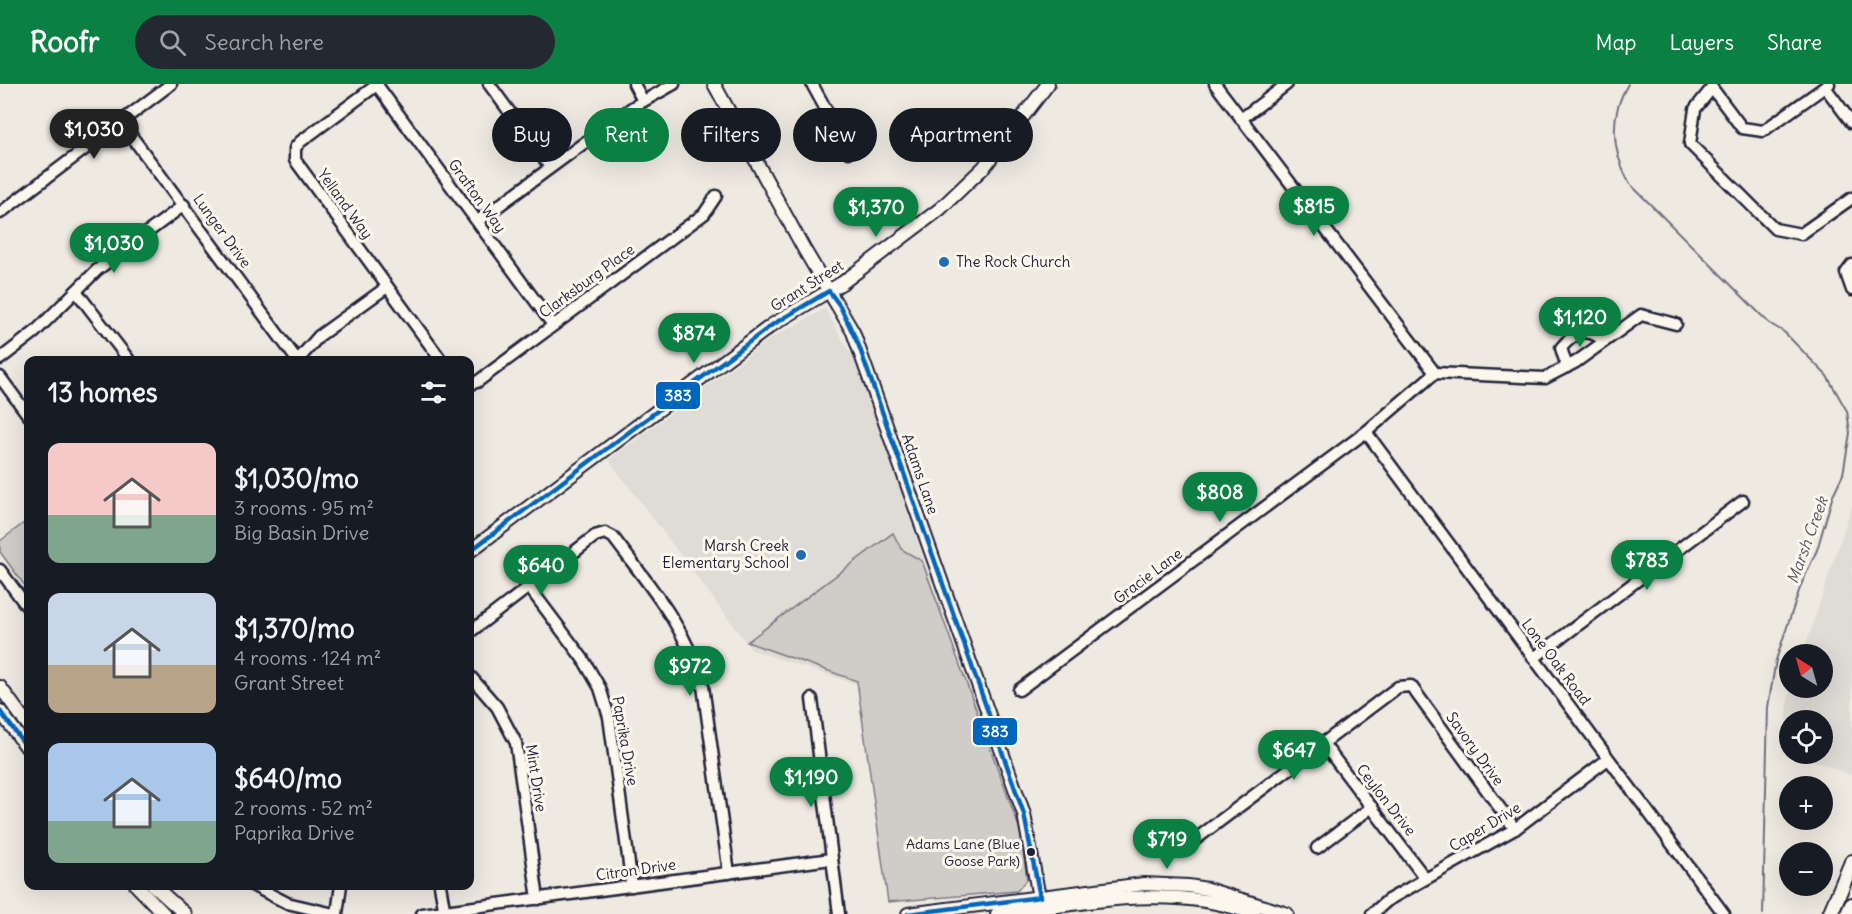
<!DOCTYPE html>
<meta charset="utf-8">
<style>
body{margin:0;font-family:Delius,sans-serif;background:#242831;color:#f1f3f6;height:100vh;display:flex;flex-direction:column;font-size:22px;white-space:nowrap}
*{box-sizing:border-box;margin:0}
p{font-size:20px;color:#9ea1a6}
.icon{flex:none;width:33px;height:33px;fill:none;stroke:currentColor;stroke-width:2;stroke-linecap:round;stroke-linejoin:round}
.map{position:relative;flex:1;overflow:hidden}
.panel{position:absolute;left:24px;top:272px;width:450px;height:534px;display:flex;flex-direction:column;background:#171b24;border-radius:12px;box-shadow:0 6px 24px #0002}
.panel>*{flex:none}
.guide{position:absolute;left:492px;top:24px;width:570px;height:54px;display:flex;gap:12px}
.needle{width:39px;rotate:323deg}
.tools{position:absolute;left:1779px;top:560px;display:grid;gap:12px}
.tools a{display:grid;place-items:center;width:54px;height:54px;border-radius:50%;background:#171b24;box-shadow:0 6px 24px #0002;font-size:30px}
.price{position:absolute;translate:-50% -51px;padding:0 14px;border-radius:21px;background:#0b8043;color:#fff;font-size:20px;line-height:39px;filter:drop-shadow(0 2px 3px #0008)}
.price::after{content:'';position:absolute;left:50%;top:36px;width:18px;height:14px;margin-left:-9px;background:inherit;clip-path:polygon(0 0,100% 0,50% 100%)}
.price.selected{background:#222;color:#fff}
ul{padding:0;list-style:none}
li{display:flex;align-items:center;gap:18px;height:150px;padding:0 24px}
li span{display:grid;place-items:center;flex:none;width:168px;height:120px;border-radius:12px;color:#555}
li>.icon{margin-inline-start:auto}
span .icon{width:72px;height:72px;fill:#fffc;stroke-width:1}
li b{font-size:26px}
h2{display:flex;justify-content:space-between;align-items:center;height:72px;padding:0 24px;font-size:26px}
.pill{padding:0 21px;border-radius:27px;background:#171b24;box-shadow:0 6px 24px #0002;font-size:21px;line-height:54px}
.pill.selected{background:#0b8043;color:#fff}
header{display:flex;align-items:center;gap:36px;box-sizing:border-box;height:84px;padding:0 30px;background:#0b8043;color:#fff}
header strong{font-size:28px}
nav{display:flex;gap:33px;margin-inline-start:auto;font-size:21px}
.search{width:420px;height:54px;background:#242831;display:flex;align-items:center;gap:15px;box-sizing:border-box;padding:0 21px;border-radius:33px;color:#9ea1a6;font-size:22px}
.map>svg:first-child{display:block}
.built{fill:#dfdbd5}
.green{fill:#d0cdc9;stroke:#797882;stroke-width:1.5}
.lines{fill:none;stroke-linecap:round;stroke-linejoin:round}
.stream{stroke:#716f7c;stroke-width:2}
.minor-casing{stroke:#22223b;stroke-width:15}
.tertiary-casing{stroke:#22223b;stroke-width:16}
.secondary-casing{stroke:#22223b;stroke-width:18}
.minor{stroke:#fbf7ec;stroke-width:10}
.tertiary{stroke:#fbf7ec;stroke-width:12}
.secondary{stroke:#fbf7ec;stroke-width:14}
.bus-1-casing{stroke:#fbf7ec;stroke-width:9}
.bus-1{stroke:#0065bd;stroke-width:4.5}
.poi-dot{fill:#1f6fb2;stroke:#fbf7ec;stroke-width:2}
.bus-dot{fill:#22223b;stroke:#fbf7ec;stroke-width:2}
.labels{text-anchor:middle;stroke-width:6;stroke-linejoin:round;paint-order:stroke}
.bus-label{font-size:14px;fill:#22223b;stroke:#fbf7ec;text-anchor:end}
.street-label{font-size:15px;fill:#22223b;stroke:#fbf7ec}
.poi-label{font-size:15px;fill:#22223b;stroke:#fbf7ec;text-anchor:start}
.water-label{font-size:16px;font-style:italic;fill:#575666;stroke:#fbf7ec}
.line-badge{stroke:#fbf7ec;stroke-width:2}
.badge-label{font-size:16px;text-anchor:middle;font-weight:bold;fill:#fff}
</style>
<header>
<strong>Roofr</strong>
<div class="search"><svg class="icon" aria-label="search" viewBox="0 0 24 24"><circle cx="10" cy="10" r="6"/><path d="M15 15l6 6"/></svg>Search here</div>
<nav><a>Map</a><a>Layers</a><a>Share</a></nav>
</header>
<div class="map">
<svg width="1852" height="830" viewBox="0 0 1852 830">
<rect width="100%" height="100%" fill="#eeeae2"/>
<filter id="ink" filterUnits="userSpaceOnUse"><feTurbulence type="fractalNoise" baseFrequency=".0167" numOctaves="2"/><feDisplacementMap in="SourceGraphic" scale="12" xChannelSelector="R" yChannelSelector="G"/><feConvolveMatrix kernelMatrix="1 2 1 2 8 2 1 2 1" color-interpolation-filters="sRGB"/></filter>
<g filter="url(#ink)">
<g class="built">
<polygon points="825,225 857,281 981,641 752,566 609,376 770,255"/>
<polygon points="1852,421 1852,692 1796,669 1822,669 1822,636 1790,636 1789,666 1786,665 1788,615 1792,603 1822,603 1822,570 1803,570"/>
</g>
<g class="green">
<polygon points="28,436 28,506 0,468 0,457"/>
<polygon points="893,449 901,465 922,477 1020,746 1027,795 1017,807 888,818 857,597 747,558"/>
</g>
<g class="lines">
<path class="stream" d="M1628,0c-20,33 -16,66 1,99l140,140 15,9 43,44 20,35 3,22 -7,41 -10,21 -16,55 -16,35 -25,75 -8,47 -5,207"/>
<defs>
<g id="minor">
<polyline points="378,0 300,58 295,64 295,76 441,276"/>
<polyline points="489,0 550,83"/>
<polyline points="634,0 643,17"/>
<polyline points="812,0 849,68"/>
<polyline points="1215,0 1435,289"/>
<polyline points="1829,0 1763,47 1742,44 1712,4 1695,25 1690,60 1775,145 1801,150 1852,114"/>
<polyline points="377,1 553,241"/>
<polyline points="1825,3 1852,39"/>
<polyline points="1241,35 1287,0"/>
<polyline points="121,38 297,276"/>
<polyline points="0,129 171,0"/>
<polyline points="478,137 633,23 674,0"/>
<polyline points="1852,181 1846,189 1852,206"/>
<polyline points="76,207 129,276"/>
<polyline points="0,275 35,248 97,186 184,121"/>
<polyline points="298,276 319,252 387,203"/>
<path d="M1567,283l-6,-19c13,-16 27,-22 43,-7"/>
<polyline points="1435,289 1545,294 1576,278 1641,231 1676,240"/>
<polyline points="0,293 28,331"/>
<polyline points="470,300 477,298 704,130 716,112"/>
<polyline points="1366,348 1724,830"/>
<polyline points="0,486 28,524"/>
<polyline points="529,503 583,575 600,604 609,633 632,802"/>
<path d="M470,548l125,-96 10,-3 8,4c36,48 73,90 90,149l26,187"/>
<polyline points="1534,574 1743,417"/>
<polyline points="470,592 497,623 516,659 538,815"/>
<polyline points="1019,606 1366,348 1435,289"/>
<polyline points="812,615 839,830"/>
<polyline points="1322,658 1425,794"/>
<polyline points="1173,759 1196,755 1398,603 1411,602 1515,745"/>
<polyline points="1317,764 1372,723"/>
<polyline points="252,801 287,819 334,830"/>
<polyline points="440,801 445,830"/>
<polyline points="337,830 341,801"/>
<polyline points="422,830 831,775"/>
<polyline points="1372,830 1388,816 1515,745 1608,675"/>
</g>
<g id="tertiary">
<polyline points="714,0 804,165 853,248 1024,730 1041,825"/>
<polyline points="470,467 772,241 842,199 940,125 984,83 1048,0"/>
<polyline points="0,603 28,641"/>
<polyline points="0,627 28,665"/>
<polyline points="136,801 164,830"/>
<polyline points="153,801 185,830"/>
<polyline points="908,830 1144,800 1188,802 1207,805 1287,830"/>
<path d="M997,830c85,-10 174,-32 257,0"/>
</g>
<g id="secondary">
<polyline points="1830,830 1852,778"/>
<polyline points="1848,830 1852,821"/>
</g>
</defs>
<use href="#minor" class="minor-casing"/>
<use href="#tertiary" class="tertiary-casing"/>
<use href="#secondary" class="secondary-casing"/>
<use href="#minor" class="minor"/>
<use href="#tertiary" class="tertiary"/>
<use href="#secondary" class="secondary"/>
<defs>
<g id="bus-1">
<polyline points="470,467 772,241 829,207 840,222 859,262 1024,730 1040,813 908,830"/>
<polyline points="0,627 28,665"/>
</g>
</defs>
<use href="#bus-1" class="bus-1-casing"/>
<use href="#bus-1" class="bus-1"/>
</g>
</g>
<g class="poi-dot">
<circle cx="944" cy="178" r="6"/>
<circle cx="801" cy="471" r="6"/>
</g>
<circle class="bus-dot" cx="1031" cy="768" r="5"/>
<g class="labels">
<g class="bus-label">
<text x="1020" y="765">Adams Lane (Blue<tspan x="1020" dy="17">Goose Park)</tspan></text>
</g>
<g class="street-label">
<text transform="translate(477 112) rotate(54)" y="5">Grafton Way</text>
<text transform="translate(345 120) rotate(54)" y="5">Yelland Way</text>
<text transform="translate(222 147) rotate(54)" y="5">Lunger Drive</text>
<text transform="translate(587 197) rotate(-36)" y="5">Clarksburg Place</text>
<text transform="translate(807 202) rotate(-32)" y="5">Grant Street</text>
<text transform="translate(920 390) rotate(71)" y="5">Adams Lane</text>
<text transform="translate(1148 492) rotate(-37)" y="5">Gracie Lane</text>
<text transform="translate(1556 578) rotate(53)" y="5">Lone Oak Road</text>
<text transform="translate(625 657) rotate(80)" y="5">Paprika Drive</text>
<text transform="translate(1475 665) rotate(54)" y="5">Savory Drive</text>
<text transform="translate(536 694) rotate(81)" y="5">Mint Drive</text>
<text transform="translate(1386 716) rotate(52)" y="5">Ceylon Drive</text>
<text transform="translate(1485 743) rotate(-31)" y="5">Caper Drive</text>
<text transform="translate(636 786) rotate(-8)" y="5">Citron Drive</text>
</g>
<g class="poi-label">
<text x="956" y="183">The Rock Church</text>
<text x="789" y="467" text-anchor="end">Marsh Creek<tspan x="789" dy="17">Elementary School</tspan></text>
</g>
<g class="water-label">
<text transform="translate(1807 456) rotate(-70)" y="6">Marsh Creek</text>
</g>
</g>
<g class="line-badge">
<rect x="655" y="297" width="46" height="29" rx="6" fill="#0065bd"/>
<rect x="972" y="633" width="46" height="29" rx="6" fill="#0065bd"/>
</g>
<g class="badge-label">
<text x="678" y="317">383</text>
<text x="995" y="653">383</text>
</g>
</svg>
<div class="tools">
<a><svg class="needle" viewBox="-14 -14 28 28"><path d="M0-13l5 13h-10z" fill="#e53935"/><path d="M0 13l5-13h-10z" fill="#9ea1a6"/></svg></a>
<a><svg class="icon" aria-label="locate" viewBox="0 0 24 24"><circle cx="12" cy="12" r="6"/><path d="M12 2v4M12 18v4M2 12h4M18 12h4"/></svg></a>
<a>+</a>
<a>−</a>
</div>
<b class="price selected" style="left:94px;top:76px">$1,030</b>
<b class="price" style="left:1314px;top:153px">$815</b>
<b class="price" style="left:876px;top:154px">$1,370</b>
<b class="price" style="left:114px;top:190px">$1,030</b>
<b class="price" style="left:1580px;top:264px">$1,120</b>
<b class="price" style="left:694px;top:280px">$874</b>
<b class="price" style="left:1220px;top:439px">$808</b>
<b class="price" style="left:1647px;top:507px">$783</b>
<b class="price" style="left:541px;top:512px">$640</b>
<b class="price" style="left:690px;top:613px">$972</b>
<b class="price" style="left:1294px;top:697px">$647</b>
<b class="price" style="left:811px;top:724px">$1,190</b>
<b class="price" style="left:1167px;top:786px">$719</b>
<div class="guide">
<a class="pill">Buy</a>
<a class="pill selected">Rent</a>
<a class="pill">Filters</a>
<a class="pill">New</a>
<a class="pill">Apartment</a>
</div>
<section class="panel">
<h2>13 homes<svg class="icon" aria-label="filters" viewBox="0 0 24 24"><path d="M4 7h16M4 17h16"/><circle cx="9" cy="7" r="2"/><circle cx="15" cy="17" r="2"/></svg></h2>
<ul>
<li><span style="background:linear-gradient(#f6c9c9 60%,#7fa58c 0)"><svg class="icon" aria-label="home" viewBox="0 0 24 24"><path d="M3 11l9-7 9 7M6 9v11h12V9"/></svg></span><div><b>$1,030/mo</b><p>3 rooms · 95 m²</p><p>Big Basin Drive</p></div></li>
<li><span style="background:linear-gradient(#c9d6e8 60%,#b9a48a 0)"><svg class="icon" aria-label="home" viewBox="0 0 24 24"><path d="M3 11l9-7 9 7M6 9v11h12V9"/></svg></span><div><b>$1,370/mo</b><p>4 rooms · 124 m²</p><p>Grant Street</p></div></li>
<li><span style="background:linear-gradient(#a9c7e8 65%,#7fa58c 0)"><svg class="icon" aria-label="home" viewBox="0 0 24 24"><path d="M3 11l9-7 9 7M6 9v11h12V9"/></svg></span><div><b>$640/mo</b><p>2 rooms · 52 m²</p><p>Paprika Drive</p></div></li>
</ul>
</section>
</div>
